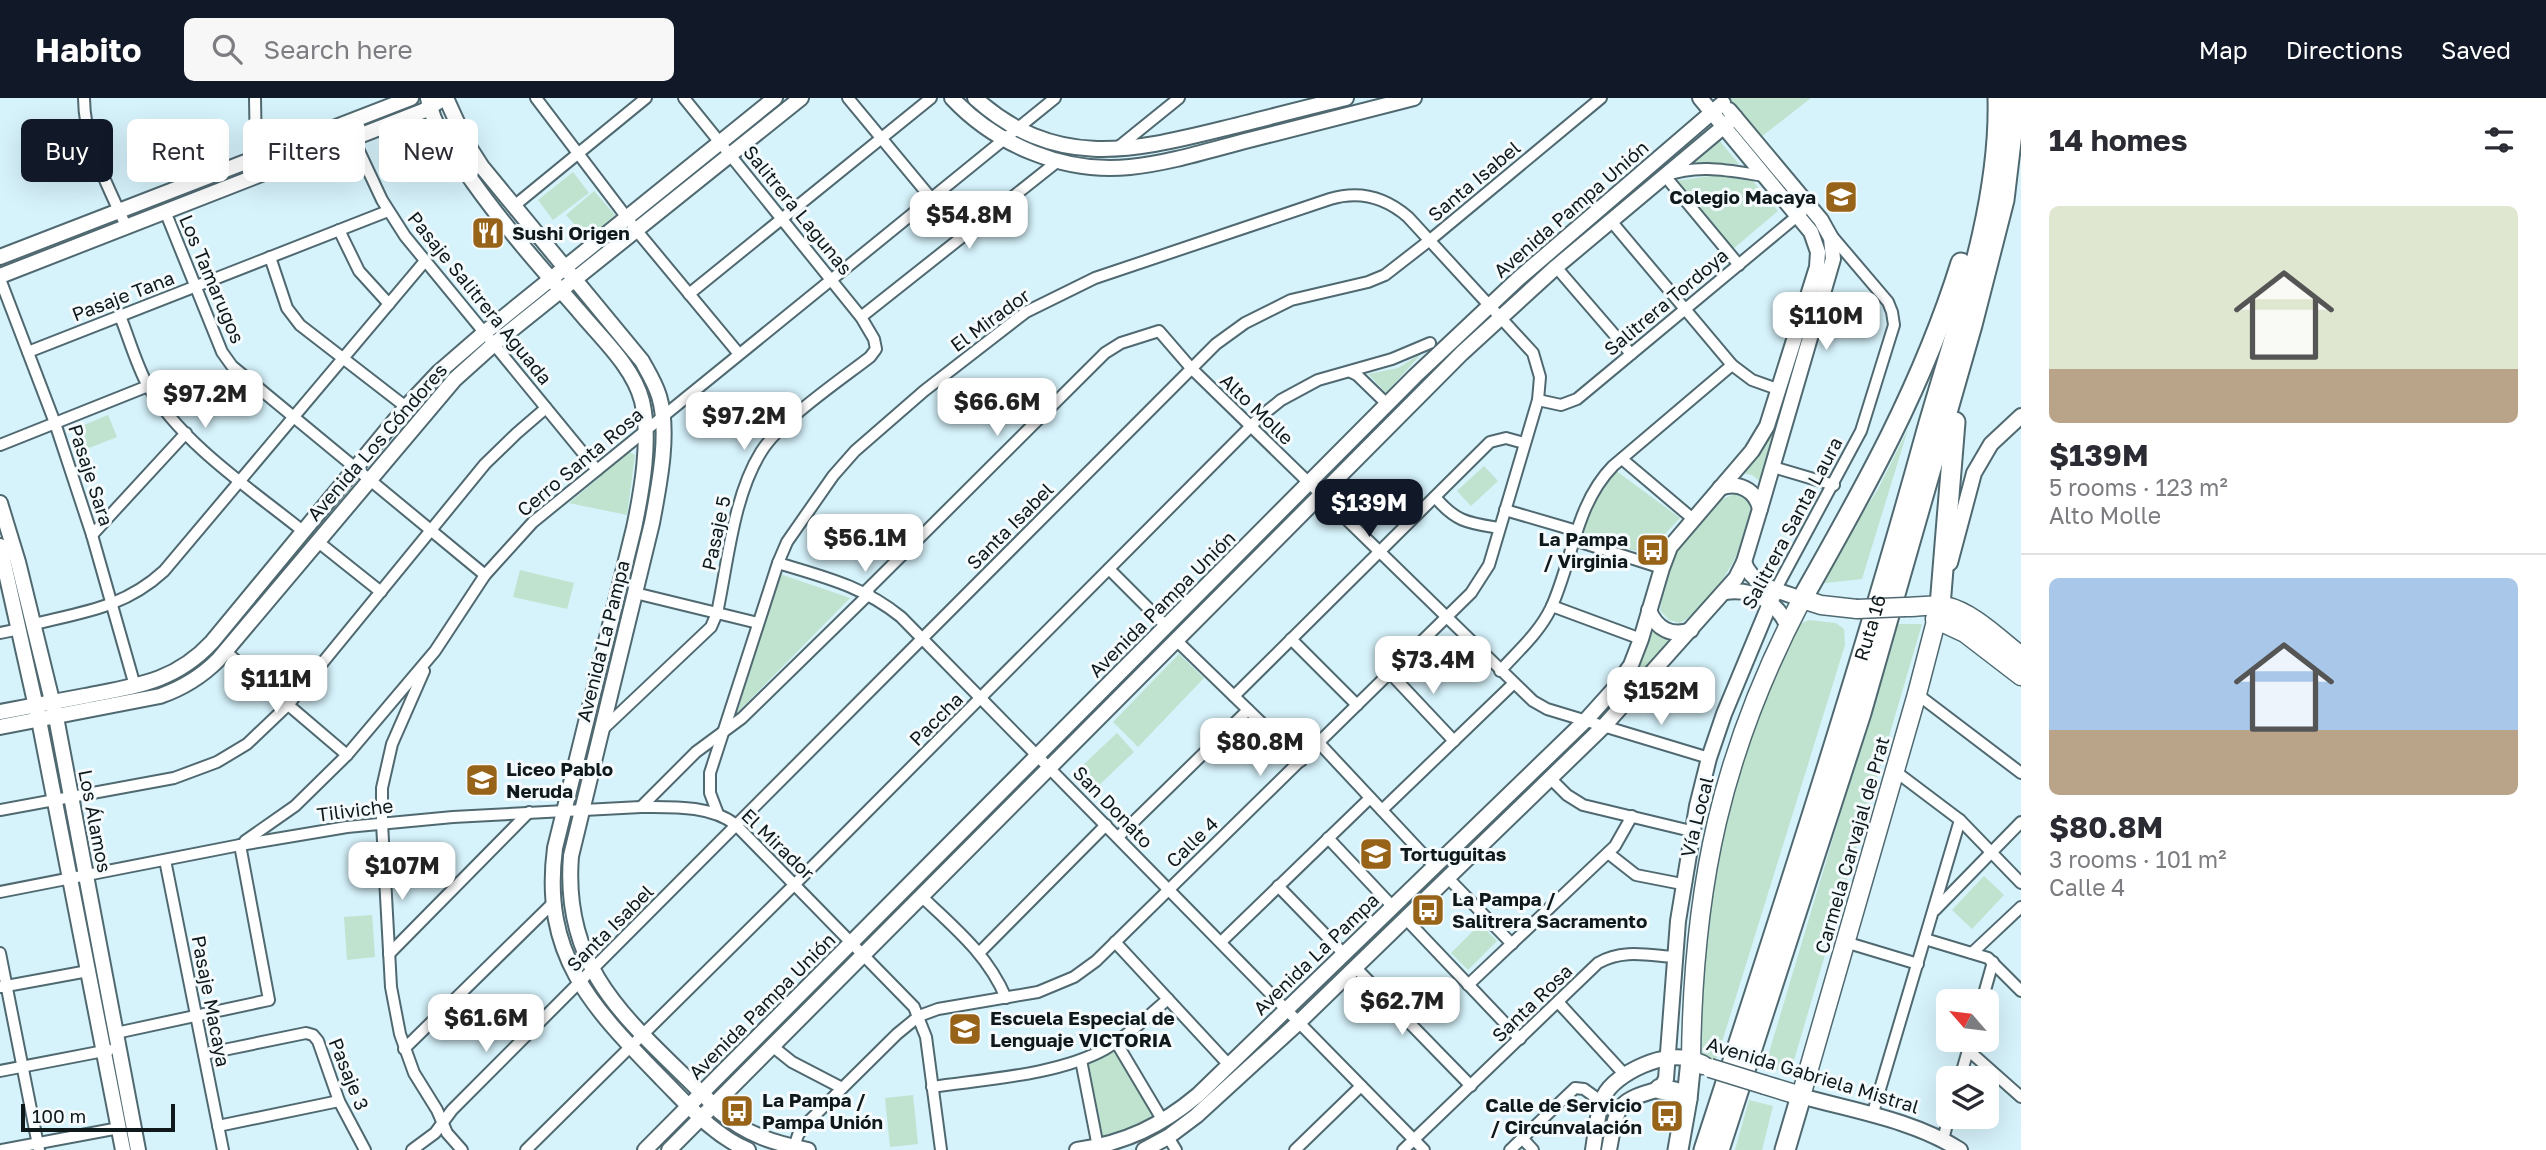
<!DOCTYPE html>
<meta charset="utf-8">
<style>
body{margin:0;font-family:"Golos Text",sans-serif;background:#f7f7f7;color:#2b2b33;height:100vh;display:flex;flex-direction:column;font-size:26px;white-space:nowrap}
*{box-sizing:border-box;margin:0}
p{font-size:23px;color:#7c7c81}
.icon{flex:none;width:38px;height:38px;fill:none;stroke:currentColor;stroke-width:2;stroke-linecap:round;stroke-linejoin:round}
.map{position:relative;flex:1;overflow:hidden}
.side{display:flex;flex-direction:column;background:#fff;width:525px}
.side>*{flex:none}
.hud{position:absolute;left:21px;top:21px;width:665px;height:63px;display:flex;gap:14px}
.needle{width:46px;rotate:298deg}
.tools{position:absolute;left:1936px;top:891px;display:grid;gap:14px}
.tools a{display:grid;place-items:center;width:63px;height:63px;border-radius:10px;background:#fff;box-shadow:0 7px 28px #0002;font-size:35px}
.scale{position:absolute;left:21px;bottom:18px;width:154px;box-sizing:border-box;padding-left:7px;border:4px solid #0f191c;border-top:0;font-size:19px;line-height:24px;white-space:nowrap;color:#0f191c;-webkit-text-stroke:5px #f5fbfd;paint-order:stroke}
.price{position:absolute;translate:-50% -60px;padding:0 16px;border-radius:14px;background:#fff;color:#222;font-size:23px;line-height:46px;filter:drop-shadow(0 2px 4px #0008)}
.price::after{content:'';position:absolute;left:50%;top:42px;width:21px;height:16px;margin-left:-10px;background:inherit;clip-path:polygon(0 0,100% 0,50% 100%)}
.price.active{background:#111827;color:#fff}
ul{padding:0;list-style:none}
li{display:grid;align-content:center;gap:14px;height:371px;padding:0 28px}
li+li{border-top:2px solid #e1e1e2}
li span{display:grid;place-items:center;height:217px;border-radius:10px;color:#555}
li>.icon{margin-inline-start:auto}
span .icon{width:126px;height:126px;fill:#fffc;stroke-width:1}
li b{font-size:30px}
h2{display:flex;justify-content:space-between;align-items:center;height:84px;padding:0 28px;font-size:30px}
.pill{padding:0 24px;border-radius:10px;background:#fff;box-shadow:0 7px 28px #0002;font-size:24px;line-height:63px}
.pill.active{background:#111827;color:#fff}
header{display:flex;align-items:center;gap:42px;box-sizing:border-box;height:98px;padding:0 35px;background:#111827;color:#fff}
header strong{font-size:33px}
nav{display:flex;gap:38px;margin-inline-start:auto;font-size:24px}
.search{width:490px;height:63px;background:#f7f7f7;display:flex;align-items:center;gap:18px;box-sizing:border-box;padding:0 24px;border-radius:10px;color:#7c7c81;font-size:26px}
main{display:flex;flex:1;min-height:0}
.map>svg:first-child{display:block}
.green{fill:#c0e3cf}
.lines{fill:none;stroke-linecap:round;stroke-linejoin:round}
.minor-casing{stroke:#506971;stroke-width:14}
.tertiary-casing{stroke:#506971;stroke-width:18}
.primary-casing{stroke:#506971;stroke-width:21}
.motorway-casing{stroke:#506971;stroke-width:23}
.minor{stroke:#fff;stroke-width:10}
.tertiary{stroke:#fff;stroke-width:14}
.primary{stroke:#fff;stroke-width:18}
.motorway{stroke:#fff;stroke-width:19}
.primary-bridge-casing{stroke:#506971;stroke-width:21;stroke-linecap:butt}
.primary-bridge{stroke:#fff;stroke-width:18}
.labels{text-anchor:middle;stroke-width:6;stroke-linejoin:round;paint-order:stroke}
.street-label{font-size:19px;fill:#0f191c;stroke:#f5fbfd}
.poi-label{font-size:19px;font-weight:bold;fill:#0f191c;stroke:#f5fbfd;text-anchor:start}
</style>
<header>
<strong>Habito</strong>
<div class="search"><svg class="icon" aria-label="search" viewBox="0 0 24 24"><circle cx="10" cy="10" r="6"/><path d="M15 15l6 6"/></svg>Search here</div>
<nav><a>Map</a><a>Directions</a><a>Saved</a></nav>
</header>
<main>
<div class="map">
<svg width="2021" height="1052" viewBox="0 0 2021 1052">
<rect width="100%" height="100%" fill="#d6f2fb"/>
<g class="green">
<polygon points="1725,0 1811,0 1761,39"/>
<polygon points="1718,41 1739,66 1689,64"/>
<polygon points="573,74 589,95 553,122 538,102"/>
<polygon points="1717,77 1752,82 1778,113 1733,151 1675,83"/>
<polygon points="594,93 615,117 587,141 566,117"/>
<polygon points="1812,122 1823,136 1829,159 1761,384 1752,377 1741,375 1768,342 1824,163 1808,125"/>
<polygon points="1422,255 1386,295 1368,276 1398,270"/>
<polygon points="108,317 117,339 81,353 72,332"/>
<polygon points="1908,331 1862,481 1817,486 1878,391"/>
<polygon points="629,354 635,357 627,417 569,405"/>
<polygon points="1484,368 1498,383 1471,408 1457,393"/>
<polygon points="1615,372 1680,420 1664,437 1652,458 1581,437 1593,396"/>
<path d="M1735,396l15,8c0,5 2,11 1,16 -6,32 -42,90 -71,105l-11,-3 -9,-10 5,-25 11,-33 44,-52z"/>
<polygon points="520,472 574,485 567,511 513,499"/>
<polygon points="780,476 850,500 737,615"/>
<path d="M1809,522l27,3 8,6 1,16 -123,397 -6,17 -11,1c-9,-17 -6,-38 -5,-57 1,-132 42,-262 100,-379z"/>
<polygon points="1897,526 1922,526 1790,976 1765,968"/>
<polygon points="1650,530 1660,538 1673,543 1611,610 1606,608"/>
<polygon points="1179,556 1204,580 1138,649 1113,624"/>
<polygon points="1117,635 1134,654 1098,688 1081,669"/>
<polygon points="1984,778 2004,797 1972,831 1952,812"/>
<polygon points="372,817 375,859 347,862 344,819"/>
<polygon points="1480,826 1497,843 1468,872 1451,855"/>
<polygon points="1112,950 1116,951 1156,1018 1130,1030 1101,1039 1086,967 1091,962"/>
<polygon points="913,997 918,1046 890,1049 885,1000"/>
<polygon points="1749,1002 1773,1008 1762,1052 1735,1052"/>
</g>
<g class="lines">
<defs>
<g id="minor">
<path d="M84,0c0,45 24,88 42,128"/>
<polyline points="255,0 256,59"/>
<polyline points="536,0 637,133 739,256"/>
<polyline points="848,0 931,100"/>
<polyline points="353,40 382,102 405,138 597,372"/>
<polyline points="1116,51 1179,0"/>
<polyline points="514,108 646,0"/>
<polyline points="165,113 222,254 232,268 485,477"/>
<polyline points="1611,123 1732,267 1752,282 1780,292"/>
<polyline points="339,132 359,173 389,206"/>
<polyline points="270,159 287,210 300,227 406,309"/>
<path d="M1739,167l-74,-89c33,-13 66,-5 100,0"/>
<polyline points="1556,169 1631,256"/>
<polyline points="0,181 55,325 92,437 135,588"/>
<polyline points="689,196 931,0"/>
<path d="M120,218c9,22 16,48 28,70 34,58 104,104 156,146"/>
<polyline points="861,219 1058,63"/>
<polyline points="28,254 388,113"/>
<polyline points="1351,274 1357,277 1387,306"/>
<polyline points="1538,302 1561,307 1577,301 1802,114"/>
<polyline points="0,347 148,288"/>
<polyline points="1622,361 1693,421"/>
<polyline points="1773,369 1834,387"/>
<path d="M1435,399c21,25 33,26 64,31"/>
<polyline points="1505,412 1577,433"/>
<polyline points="92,437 186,335"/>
<polyline points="1574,442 1662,470"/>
<polyline points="317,443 381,494"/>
<path d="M778,465c46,14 85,23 123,54l523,533"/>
<polyline points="1109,471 1167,529"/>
<polyline points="1776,491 1861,333 1894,227 1892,214 1888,204 1831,137"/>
<polyline points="865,494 1105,255 1121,245 1159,233 1191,270 1533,603 1547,611 1709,660"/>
<polyline points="635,495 758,525"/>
<polyline points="1552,508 1641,541"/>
<path d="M34,526c50,-12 91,-17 130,-53l261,-310"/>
<polyline points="0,535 20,531"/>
<polyline points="1291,541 1357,607"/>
<polyline points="1177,543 1301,663"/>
<polyline points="225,553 347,657"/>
<polyline points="424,573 392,646 382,690 382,725 391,889 400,936 414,975 437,1012 447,1035 462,1052"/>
<path d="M1500,573c18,-20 39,-38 51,-63 22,-48 24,-103 62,-142l119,-101"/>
<polyline points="1390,575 1454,643"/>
<polyline points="1917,596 2021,675"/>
<polyline points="1234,598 1490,344 1506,340 1524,345"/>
<path d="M601,633l110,-104 6,-14c11,-51 16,-116 44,-161 20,-32 78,-71 109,-95l6,-8 -2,-10 -13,-22 -177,-219"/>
<polyline points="1319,645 1435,769"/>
<polyline points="1895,673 1960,722 2021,785"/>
<polyline points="1550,680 1567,697 1583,707 1691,733"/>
<polyline points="641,709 696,654 742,620 869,496"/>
<polyline points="0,712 174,680 217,664 247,646 288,607 485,366 517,335 546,310"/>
<polyline points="1382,712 1513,586"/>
<path d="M718,716l-8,-21v-20l68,-210 9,-21 46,-66 22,-25 69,-60 102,-79 69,-34 235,-79c30,-9 55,-2 78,18l125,136 7,24 -2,23 -49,165 -18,28 -375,368 -22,16 -36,15 -100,17 -19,7 -22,18 -91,90 -8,11 -4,12"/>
<polyline points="1118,739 1248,612"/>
<polyline points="1328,740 1393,809"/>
<polyline points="245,743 295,708 347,657 435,553 485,477 533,424 1055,0"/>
<polyline points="1608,755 1636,777 1682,786"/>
<polyline points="165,762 223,1052"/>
<polyline points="1447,779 1512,846"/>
<polyline points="1278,788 1344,856"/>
<path d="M0,794l240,-47 107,-18 106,-10 188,-10c31,0 70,-2 95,18l178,182 12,30 15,113"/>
<path d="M921,798c34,32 67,59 85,102"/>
<polyline points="1935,812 2021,724"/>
<polyline points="1405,820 1520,941"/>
<polyline points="1925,841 1988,860 2021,893"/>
<polyline points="1115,844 1229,967"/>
<polyline points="1221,844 1370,700"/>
<polyline points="1845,844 1918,866"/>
<polyline points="980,854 1106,727"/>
<polyline points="0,855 39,1052"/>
<polyline points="1972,855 2021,809"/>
<polyline points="389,856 529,714"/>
<polyline points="1355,869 1471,988"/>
<polyline points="1468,887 1615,748 1632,718"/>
<polyline points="1,889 88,873"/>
<polyline points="1982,903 1993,864"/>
<polyline points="1558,904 1625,977"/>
<polyline points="116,935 269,902 240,747"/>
<polyline points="1116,944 1163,1023"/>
<polyline points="772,948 792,964 842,990"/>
<polyline points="404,951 554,804"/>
<polyline points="1968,952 2021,999"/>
<polyline points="204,956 306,935 313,937 318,943 339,1003 365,1052"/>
<polyline points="1081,962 1098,1049"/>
<polyline points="0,973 109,952"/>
<polyline points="1960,980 1971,942"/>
<path d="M932,989c54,-8 126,-12 173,-38 23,-13 43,-33 63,-50"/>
<polyline points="1872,1018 1960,722"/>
<polyline points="218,1028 339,1003"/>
<polyline points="1168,1039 1176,1052"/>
<polyline points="1522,1040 1533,1052"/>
<polyline points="1943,1042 1949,1018"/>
<polyline points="2,1052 119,1030"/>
<polyline points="412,1052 435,1035 452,1012 1216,246 1245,225 1291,202 1368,184 1385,177 1430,142 1601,0"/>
<polyline points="526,1052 795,786 1260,319 1281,302 1318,282 1392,261 1430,245"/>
<polyline points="1295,1052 1361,988"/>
<path d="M1403,1052l195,-187c24,-14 49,-8 76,-6"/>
<polyline points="1510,1052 1575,990 1584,991 1602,1004"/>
</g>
<g id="tertiary">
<path d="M428,0c5,30 28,60 45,84 32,45 69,87 105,128 22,27 55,56 64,91 9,38 0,89 -8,127l-79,320c-14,108 37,159 107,231 26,26 51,56 86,71"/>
<path d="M446,0l20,44 16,25 160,194c6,11 13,22 17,35 11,36 0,90 -7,127l-81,333c-10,126 72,174 149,256 27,23 54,31 88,38"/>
<path d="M952,0c44,47 113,76 178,69 40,-4 80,-17 119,-27 55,-14 110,-28 165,-42"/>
<path d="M975,0c79,71 154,54 247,31 41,-10 82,-21 124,-31"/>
<polyline points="0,159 411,0"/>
<polyline points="0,178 423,13 438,4"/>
<path d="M1720,390c18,-7 36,2 40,21"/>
<polyline points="0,405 18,464 56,619 138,1052"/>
<polyline points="0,448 39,622 123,1052"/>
<path d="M1744,464c8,24 36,29 58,37"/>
<polyline points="1950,465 1974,375 1991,346 2021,318"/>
<path d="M1725,494c28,-4 52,9 63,35"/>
<path d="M1649,512c7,19 23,27 42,20"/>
<path d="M0,614c28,-5 57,-11 85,-16 51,-10 90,-14 127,-54l194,-235 33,-35 45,-39 291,-235"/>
<path d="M0,629l160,-31c23,-8 41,-19 58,-36l237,-281 39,-35 307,-246"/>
<path d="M1801,998c53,15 112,24 159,54"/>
<polyline points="645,1052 1415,278 1518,181 1723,5"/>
<polyline points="669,1052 1462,255 1556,169 1735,19"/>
<path d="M1077,1052c48,-7 84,-24 121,-55l388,-375 28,-31 17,-24 10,-26 21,-71 8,-21 82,-96 15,-25 50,-159 1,-15 -7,-20 -111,-134"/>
<polyline points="1144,1052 1168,1039 1196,1018 1299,924 1604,628 1736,480 1744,464 1760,411 1833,161 1831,140 1821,122 1729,12"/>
<path d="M1593,1052c3,-18 4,-38 11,-54 11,-23 64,-47 87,-36"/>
<path d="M1609,1052c8,-43 6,-49 51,-61l6,-10 12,-158 19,-115 12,-48 15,-44 52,-125"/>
</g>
<g id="primary">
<path d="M1905,509c13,0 28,-3 40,-1 28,6 54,33 76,50"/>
<polyline points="1935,521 1965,535 2021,578"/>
<path d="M1703,967l-12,-5c2,-174 30,-307 111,-461l19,6 36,4"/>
<polyline points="1765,987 1801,998 1917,596 1940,508"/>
</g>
<g id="motorway">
<path d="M1802,501c63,-111 121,-214 159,-336"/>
<polyline points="1940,508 1955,324"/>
<polyline points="1660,991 1675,994 1687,1001"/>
<polyline points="1678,1052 1687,1001 1691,962"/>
<path id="s1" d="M1704,1052c78,-239 156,-477 223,-720 30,-105 74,-222 71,-332"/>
<polyline points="1719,1052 1861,615 1972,227 2004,102 2012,35 2012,0"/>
<polyline points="1785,1052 1801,998"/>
</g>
</defs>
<use href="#minor" class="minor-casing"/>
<use href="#tertiary" class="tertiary-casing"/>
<use href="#primary" class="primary-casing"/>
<use href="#motorway" class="motorway-casing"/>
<use href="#minor" class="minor"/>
<use href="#tertiary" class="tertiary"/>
<use href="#primary" class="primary"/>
<use href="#motorway" class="motorway"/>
<defs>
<g id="primary-bridge">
<polyline points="1857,511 1905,509"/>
<polyline points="1710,970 1765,987"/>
</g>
</defs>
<use href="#primary-bridge" class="primary-bridge-casing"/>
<use href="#primary-bridge" class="primary-bridge"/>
</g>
<defs>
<symbol id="school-square" viewBox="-11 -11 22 22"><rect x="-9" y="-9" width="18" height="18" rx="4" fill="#976318" stroke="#f5fbfd"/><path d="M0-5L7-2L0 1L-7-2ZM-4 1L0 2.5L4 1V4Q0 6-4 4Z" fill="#fff"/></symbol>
<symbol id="restaurant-square" viewBox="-11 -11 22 22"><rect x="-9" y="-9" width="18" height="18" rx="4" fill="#976318" stroke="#f5fbfd"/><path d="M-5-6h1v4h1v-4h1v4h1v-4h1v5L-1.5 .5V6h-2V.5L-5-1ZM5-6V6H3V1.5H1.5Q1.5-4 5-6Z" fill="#fff"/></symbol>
<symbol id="bus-square" viewBox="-11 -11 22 22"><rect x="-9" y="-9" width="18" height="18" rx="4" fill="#976318" stroke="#f5fbfd"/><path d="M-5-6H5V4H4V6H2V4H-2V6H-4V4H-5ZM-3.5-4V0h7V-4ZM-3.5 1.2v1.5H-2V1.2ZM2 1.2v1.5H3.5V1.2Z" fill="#fff"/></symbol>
</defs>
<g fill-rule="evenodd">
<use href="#school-square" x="1822" y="80" width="38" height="38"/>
<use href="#restaurant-square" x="469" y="116" width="38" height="38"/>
<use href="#bus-square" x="1634" y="433" width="38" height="38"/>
<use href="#school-square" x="463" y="663" width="38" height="38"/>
<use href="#school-square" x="1357" y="737" width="38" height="38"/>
<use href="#bus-square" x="1409" y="793" width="38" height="38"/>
<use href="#school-square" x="946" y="912" width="38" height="38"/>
<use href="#bus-square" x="718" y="994" width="38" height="38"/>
<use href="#bus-square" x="1648" y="999" width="38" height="38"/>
</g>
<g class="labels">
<g class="street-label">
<text transform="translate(1474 83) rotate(-40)" y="7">Santa Isabel</text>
<text transform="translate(1571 111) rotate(-41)" y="7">Avenida Pampa Unión</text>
<text transform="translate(798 112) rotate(51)" y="7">Salitrera Lagunas</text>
<text transform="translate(212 181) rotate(67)" y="7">Los Tamarugos</text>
<text transform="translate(123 198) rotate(-21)" y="7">Pasaje Tana</text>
<text transform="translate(480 200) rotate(51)" y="7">Pasaje Salitrera Aguada</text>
<text transform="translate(1666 204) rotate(-40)" y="7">Salitrera Tordoya</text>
<text transform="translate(990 222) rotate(-36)" y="7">El Mirador</text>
<text transform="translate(1257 311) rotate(44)" y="7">Alto Molle</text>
<text transform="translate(377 344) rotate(-49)" y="7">Avenida Los Cóndores</text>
<text transform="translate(580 364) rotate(-40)" y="7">Cerro Santa Rosa</text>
<text transform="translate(91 377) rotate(72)" y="7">Pasaje Sara</text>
<text transform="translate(1792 425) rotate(-62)" y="7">Salitrera Santa Laura</text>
<text transform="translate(1010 428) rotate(-45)" y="7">Santa Isabel</text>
<text transform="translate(716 435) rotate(-78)" y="7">Pasaje 5</text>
<text transform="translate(1162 506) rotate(-45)" y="7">Avenida Pampa Unión</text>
<text dy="7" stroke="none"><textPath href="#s1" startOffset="548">Ruta 16</textPath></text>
<text transform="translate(603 543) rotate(-76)" y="7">Avenida La Pampa</text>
<text transform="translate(936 621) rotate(-45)" y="7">Paccha</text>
<text transform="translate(1113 709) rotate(46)" y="7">San Donato</text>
<text transform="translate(355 712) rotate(-7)" y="7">Tiliviche</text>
<text transform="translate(1697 719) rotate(-76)" y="7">Vía Local</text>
<text transform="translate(95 723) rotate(79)" y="7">Los Álamos</text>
<text transform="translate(1192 744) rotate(-44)" y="7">Calle 4</text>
<text transform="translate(778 746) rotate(44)" y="7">El Mirador</text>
<text transform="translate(1852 747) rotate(-74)" y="7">Carmela Carvajal de Prat</text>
<text transform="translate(610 830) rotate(-45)" y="7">Santa Isabel</text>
<text transform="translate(1316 856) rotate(-44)" y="7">Avenida La Pampa</text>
<text transform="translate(211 903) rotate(79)" y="7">Pasaje Macaya</text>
<text transform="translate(1532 905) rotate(-44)" y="7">Santa Rosa</text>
<text transform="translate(762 908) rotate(-45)" y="7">Avenida Pampa Unión</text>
<text transform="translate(349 976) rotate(68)" y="7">Pasaje 3</text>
<text transform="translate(1813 977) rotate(17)" y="7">Avenida Gabriela Mistral</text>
</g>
<g class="poi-label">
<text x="1816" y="106" text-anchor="end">Colegio Macaya</text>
<text x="512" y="142">Sushi Origen</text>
<text x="1628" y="448" text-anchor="end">La Pampa<tspan x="1628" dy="22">/ Virginia</tspan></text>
<text x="506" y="678">Liceo Pablo<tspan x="506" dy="22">Neruda</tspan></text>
<text x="1400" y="763">Tortuguitas</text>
<text x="1452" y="808">La Pampa /<tspan x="1452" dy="22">Salitrera Sacramento</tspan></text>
<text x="990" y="927">Escuela Especial de<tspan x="990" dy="22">Lenguaje VICTORIA</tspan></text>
<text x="762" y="1009">La Pampa /<tspan x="762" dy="22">Pampa Unión</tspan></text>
<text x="1642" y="1014" text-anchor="end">Calle de Servicio<tspan x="1642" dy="22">/ Circunvalación</tspan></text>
</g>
</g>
</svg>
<div class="tools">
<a><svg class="needle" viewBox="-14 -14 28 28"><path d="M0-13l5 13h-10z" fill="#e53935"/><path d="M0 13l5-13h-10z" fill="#7c7c81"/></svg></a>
<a><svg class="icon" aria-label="layers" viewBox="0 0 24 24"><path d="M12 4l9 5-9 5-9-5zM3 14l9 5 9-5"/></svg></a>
</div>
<div class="scale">100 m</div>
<b class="price" style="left:969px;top:153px">$54.8M</b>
<b class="price" style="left:1826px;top:254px">$110M</b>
<b class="price" style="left:205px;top:332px">$97.2M</b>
<b class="price" style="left:997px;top:340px">$66.6M</b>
<b class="price" style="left:744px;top:354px">$97.2M</b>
<b class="price active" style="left:1369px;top:441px">$139M</b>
<b class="price" style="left:865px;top:476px">$56.1M</b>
<b class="price" style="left:1433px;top:598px">$73.4M</b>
<b class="price" style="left:276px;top:617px">$111M</b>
<b class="price" style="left:1661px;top:629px">$152M</b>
<b class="price" style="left:1260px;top:680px">$80.8M</b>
<b class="price" style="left:402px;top:804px">$107M</b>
<b class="price" style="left:1402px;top:939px">$62.7M</b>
<b class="price" style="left:486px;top:956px">$61.6M</b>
<div class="hud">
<a class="pill active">Buy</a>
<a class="pill">Rent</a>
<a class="pill">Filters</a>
<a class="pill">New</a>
</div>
</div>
<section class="side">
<h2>14 homes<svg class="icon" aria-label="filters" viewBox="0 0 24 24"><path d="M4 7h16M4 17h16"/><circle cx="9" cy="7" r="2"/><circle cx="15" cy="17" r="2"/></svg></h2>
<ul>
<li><span style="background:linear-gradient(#dfe7d0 75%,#b9a48a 0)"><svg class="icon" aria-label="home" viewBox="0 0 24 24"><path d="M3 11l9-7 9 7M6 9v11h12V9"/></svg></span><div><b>$139M</b><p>5 rooms · 123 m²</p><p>Alto Molle</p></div></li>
<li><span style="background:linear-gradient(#a9c7e8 70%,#b9a48a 0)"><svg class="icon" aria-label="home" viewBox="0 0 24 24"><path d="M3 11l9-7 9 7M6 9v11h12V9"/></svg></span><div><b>$80.8M</b><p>3 rooms · 101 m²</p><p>Calle 4</p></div></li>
</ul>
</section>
</main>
